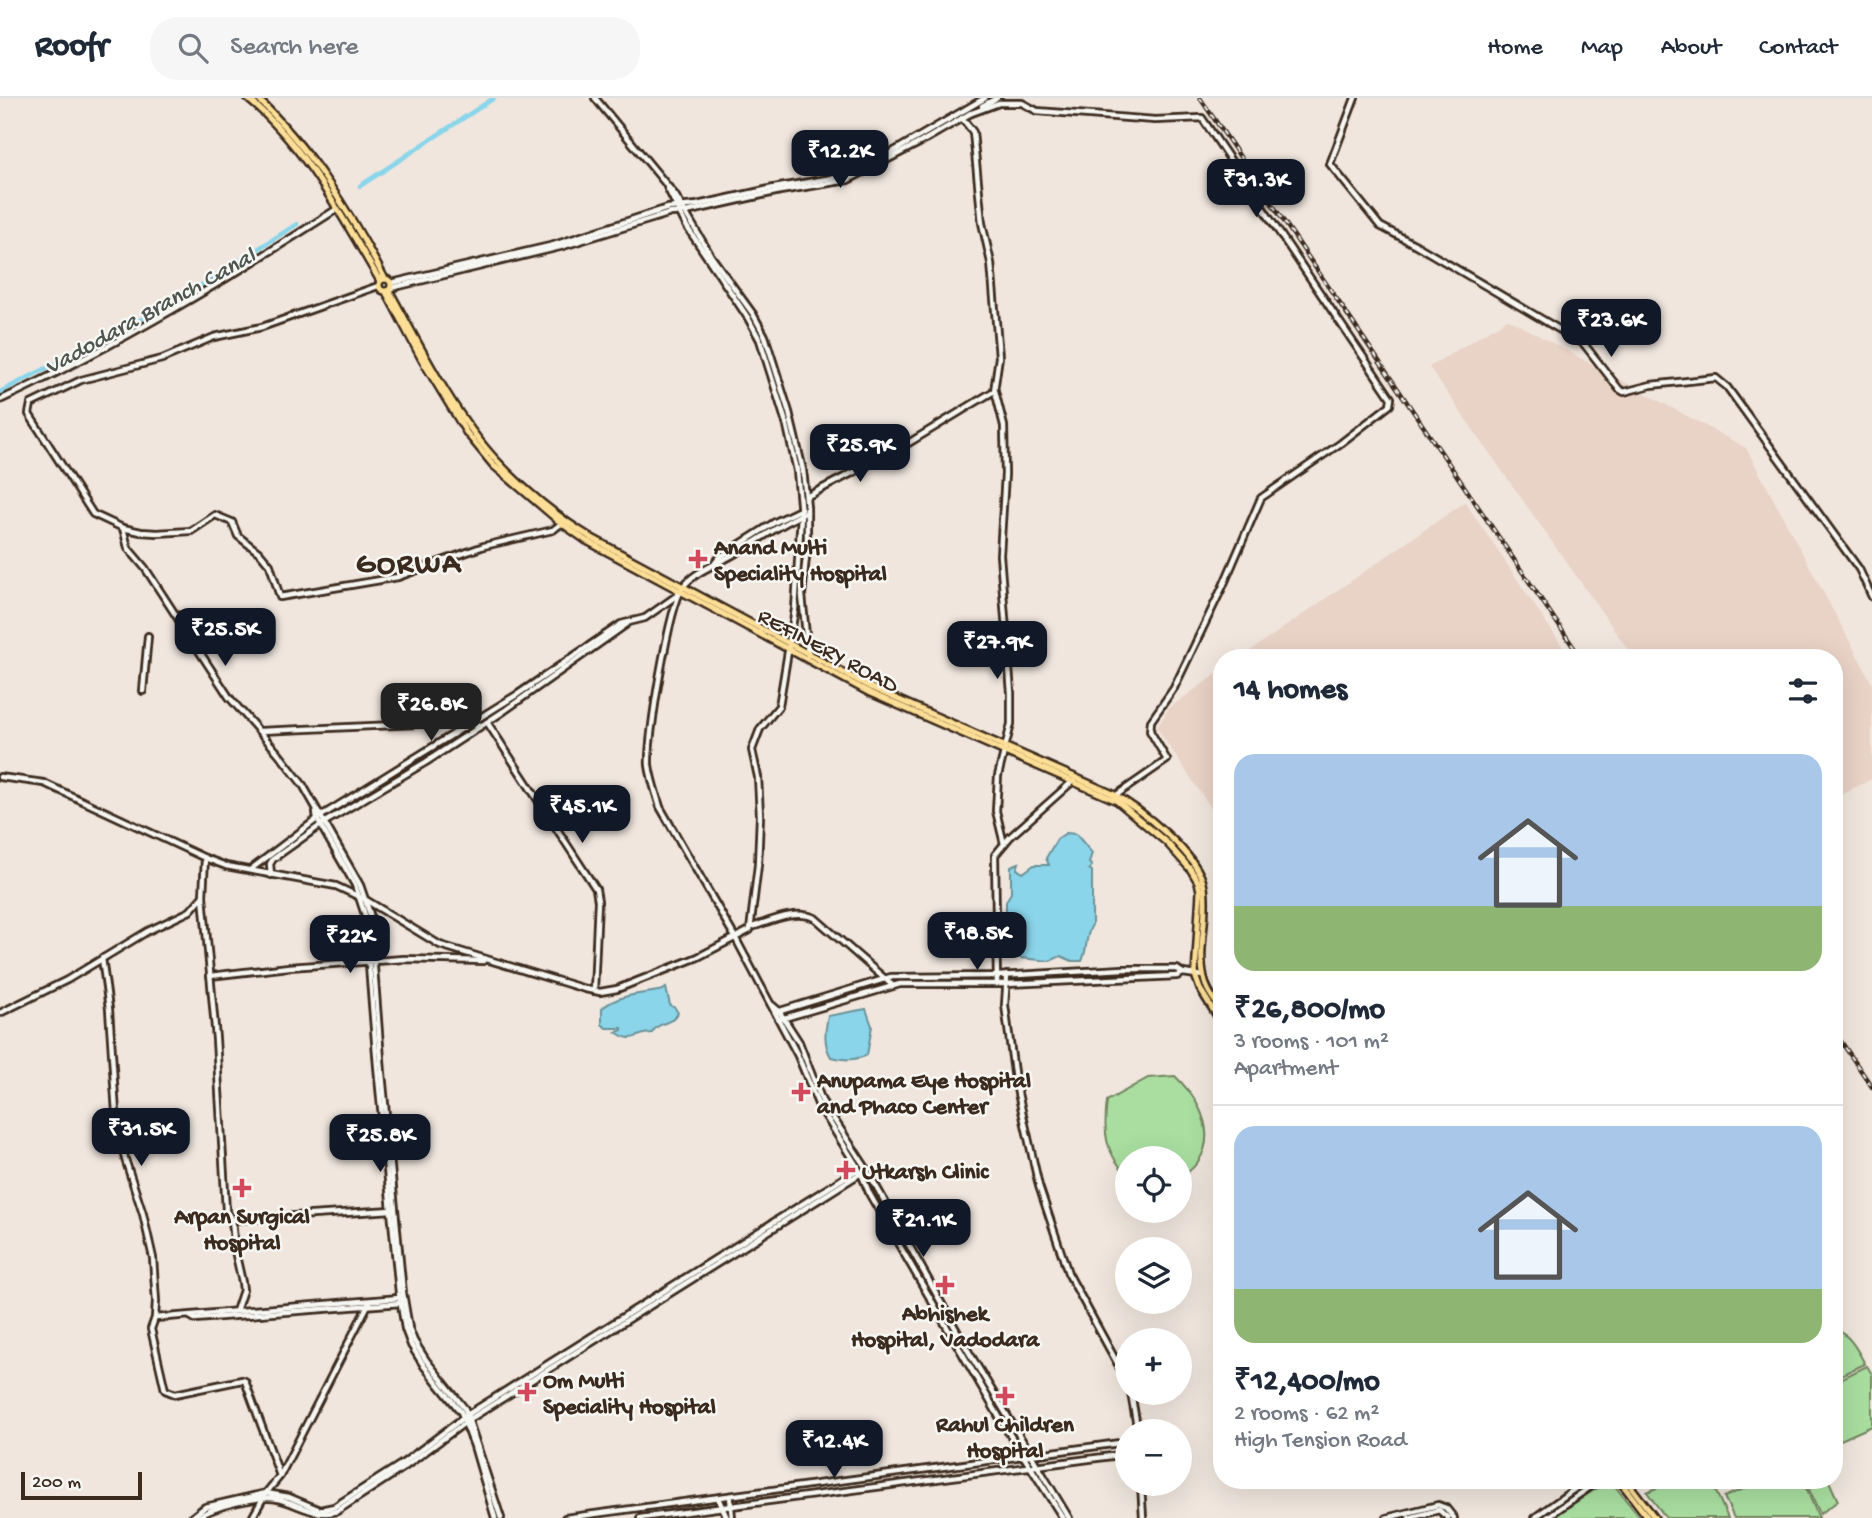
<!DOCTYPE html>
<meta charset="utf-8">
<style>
body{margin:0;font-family:"Gochi Hand",sans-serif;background:#f6f6f7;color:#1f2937;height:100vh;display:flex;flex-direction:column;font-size:26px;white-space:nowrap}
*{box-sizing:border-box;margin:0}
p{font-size:23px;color:#747a83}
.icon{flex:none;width:38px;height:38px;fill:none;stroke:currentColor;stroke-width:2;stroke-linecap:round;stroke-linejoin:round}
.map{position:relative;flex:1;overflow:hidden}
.drawer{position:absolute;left:1213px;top:551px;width:630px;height:840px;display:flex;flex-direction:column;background:#fff;border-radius:28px;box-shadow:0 7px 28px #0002}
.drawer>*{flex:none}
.fabs{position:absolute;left:1115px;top:1048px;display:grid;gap:14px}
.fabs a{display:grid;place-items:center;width:77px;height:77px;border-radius:50%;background:#fff;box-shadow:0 7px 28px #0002;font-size:35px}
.scale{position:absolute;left:21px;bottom:18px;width:121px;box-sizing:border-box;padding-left:7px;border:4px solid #3b2a1e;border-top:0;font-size:19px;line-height:24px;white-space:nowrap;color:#3b2a1e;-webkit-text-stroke:5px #f6f6f2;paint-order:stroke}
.price{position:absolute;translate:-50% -60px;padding:0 16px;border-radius:14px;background:#111827;color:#fff;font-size:23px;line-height:46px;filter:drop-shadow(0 2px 4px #0008)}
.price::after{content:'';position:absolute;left:50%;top:42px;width:21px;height:16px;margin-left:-10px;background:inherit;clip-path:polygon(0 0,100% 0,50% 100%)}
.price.on{background:#222;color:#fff}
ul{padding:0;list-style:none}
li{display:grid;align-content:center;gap:14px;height:371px;padding:0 21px}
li+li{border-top:2px solid #e0e1e3}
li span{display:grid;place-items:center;height:217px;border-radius:21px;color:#555}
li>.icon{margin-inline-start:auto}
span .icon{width:126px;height:126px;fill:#fffc;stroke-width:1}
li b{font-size:30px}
h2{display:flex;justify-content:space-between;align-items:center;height:84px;padding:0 21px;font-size:30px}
header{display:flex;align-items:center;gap:42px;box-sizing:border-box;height:98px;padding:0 35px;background:#fff;border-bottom:2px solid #e0e1e3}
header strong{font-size:33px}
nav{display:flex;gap:38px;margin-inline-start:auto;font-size:24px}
.search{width:490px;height:63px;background:#f6f6f7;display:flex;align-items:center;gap:18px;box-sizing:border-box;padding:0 24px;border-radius:28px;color:#747a83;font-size:26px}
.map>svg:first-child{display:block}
.built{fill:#e9d2c6}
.green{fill:#a9dea0;stroke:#72845f;stroke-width:2}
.water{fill:#8ad5ea;stroke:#6a9198;stroke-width:2}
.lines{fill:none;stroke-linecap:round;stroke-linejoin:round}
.canal{stroke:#8ad5ea;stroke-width:4.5}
.secondary-casing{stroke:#3b2a1e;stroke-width:10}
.primary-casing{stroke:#3b2a1e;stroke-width:10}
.secondary{stroke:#f6f6f2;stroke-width:4.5}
.primary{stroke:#fcde96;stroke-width:5}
.rail-casing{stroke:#3b2a1e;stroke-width:4.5}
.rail{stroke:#f6f6f2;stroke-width:2;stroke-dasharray:5;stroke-linecap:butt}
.poi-dot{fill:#d1495b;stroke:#f6f6f2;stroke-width:2.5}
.labels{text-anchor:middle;stroke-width:5;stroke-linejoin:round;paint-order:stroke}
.poi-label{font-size:23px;font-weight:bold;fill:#3b2a1e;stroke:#f6f6f2;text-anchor:start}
.street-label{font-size:23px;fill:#3b2a1e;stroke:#f6f6f2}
.water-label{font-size:24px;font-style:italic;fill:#4f5551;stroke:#f6f6f2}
.district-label{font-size:30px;font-weight:bold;letter-spacing:2px;fill:#3b2a1e;stroke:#f6f6f2}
</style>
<header>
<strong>Roofr</strong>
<div class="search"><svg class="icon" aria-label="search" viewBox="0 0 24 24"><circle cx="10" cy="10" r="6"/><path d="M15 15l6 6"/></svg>Search here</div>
<nav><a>Home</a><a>Map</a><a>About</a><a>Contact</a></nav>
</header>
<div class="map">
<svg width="1872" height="1420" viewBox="0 0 1872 1420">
<rect width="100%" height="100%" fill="#f0e6de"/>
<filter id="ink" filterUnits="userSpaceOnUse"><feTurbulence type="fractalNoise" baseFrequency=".0143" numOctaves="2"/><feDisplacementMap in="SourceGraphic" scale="14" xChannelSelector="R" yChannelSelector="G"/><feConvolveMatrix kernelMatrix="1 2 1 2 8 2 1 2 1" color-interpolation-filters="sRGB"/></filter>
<g filter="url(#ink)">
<g class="built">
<polygon points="1508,221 1746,350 1872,585 1872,681 1834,700 1834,560 1634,560 1429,269"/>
<polygon points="1465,404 1570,560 1239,560 1250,553"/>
<polygon points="1221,573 1221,725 1157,630 1169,610"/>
</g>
<g class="green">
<path d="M1175,978c31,30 49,74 5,102v-20h-53v17c-22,-23 -24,-42 -20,-74l41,-23z"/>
<path d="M1834,1230c16,7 23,21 31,36l-31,14z"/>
<polygon points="1867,1268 1872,1276 1872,1328 1834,1345 1834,1284"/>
<polygon points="1812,1382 1829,1383 1838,1403 1820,1416 1806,1385"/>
<polygon points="1608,1383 1611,1383 1640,1420 1552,1420"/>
<polygon points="1673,1383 1711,1383 1728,1420 1666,1420 1647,1394"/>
<polygon points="1762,1383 1803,1383 1819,1420 1734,1420 1724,1399"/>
</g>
<g class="water">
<path d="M1066,735l10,1 16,19 -3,10 3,3 -3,3 3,2v54c-7,10 -4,24 -10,36h-10l-11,-5 -11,5 -30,-3 -9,-6 -5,-14 2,-16 -2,-2v-19l5,-8v-27l8,-3 -2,6 6,4 11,-8h15l-3,-7 11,-19z"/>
<path d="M666,890l4,17 5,3 3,5c-6,12 -20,8 -26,20 -18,0 -18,12 -36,-1l6,-2v-2h-16l-4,-4v-16c20,-15 38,-13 61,-18z"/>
<path d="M866,911l6,17 -5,29c-13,6 -23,5 -36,2 -8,-14 -6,-26 -3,-41z"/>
</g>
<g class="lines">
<g class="canal">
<polyline points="360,88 494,0"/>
<polyline points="0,294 175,204 297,126"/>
</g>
<defs>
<g id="secondary">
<polyline points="595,0 675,97 711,158 753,216 765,238 789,314 803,372 807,409 807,450 802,497 808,557"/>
<polyline points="1355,0 1330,66 1380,128 1416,147 1584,246 1619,291 1624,294 1651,287 1716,280 1727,289 1859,471 1872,499"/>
<polyline points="982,8 997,0"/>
<polyline points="969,16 999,5 1022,5 1037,13 1155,22 1202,20 1391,300 1390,307 1341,345 1261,400 1223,488 1174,590 1151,623 1150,633 1167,662 1115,698"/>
<polyline points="391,185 554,147 668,110 697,107 774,90 844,78 872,66 985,0"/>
<polyline points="378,188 262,229 214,239 162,261 81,282 31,306 29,316 93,416 123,430 141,434 157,435 191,433 215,417 232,424 238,438 261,456 270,467 280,499 398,479 484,448 553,432 562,425"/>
<polyline points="391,190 560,149 671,115 686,114 780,93 848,82 921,44 971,15"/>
<polyline points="995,293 1004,328 1005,376 1000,457 1011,595 1011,626 998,678 996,713 1004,746"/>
<path d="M0,302c117,-54 228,-121 337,-191"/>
<polyline points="806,399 902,349 994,293 999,259 991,165 982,125 973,34 962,20"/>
<path d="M807,414c-30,13 -55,34 -84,48 -13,7 -32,15 -40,27 -14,19 -36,153 -34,178 2,15 7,28 11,42l76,132 62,117 20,48 43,69 9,22 135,232 58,91"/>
<polyline points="123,430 128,450 145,470 229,599 279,656 303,687 360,787 370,816 382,975 403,1195 409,1230 414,1243 426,1262 465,1311 501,1420"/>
<polyline points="715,465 720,459 775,424 802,411"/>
<polyline points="143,593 148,538"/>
<polyline points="487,624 596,791 598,803 594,893"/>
<polyline points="260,633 440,625 482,627"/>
<polyline points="0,679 44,685 205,760 226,768 336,788 366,802 440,847 585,891 600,894 617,891 698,859 750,832 758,767 760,718 758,679 752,652 760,631 779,608 795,511 801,417 797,373 787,328 760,242 748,220 687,129 667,89"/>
<polyline points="316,714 317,721 355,787 365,817 377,968 399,1195 405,1231 411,1247 424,1268 461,1314 474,1348 495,1420"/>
<polyline points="205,760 203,798 216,941 226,1113 232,1122 235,1153 242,1184 243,1192 236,1213"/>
<polyline points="250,772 321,718 518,596 621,526 645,520 679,496"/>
<polyline points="271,777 270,766 273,761 325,724 426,664 504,613 627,526"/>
<path d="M752,829c19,-6 43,-18 63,-9l77,67"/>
<polyline points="102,860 109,911 116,1015 125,1061 143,1116 153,1160 156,1203 155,1220 151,1231 165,1292 175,1296 242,1282 245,1283 280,1378"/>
<polyline points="1007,877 1005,907 1015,982 1039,1088 1068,1175 1127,1283"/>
<polyline points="210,878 289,869 404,861 484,863"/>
<polyline points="997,885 995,757 1010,739 1073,683"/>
<polyline points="772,907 779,913 799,944 822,1003 866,1070 967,1251 1069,1420"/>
<polyline points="777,914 891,879 997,878 1123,871 1177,871 1183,875 1203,878"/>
<polyline points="0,915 67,882 148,833 190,813 203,798"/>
<polyline points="781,921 900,886 1007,886 1177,878 1183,875"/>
<polyline points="232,1122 392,1112"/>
<polyline points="190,1218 195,1221 401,1205"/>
<polyline points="155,1220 400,1200"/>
<polyline points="1131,1295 1138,1334"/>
<polyline points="1141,1386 1143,1420"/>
<polyline points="730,1398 732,1420"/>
<polyline points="718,1400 727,1420"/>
<polyline points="191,1420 205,1409 266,1395 289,1399 320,1412 334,1409 403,1365 467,1317 858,1071"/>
<path d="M198,1420c14,-12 62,-23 80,-19 21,5 38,19 59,12l69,-45 64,-47 391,-246"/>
<polyline points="252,1420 266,1395 280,1378 370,1203"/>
<polyline points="565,1420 1127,1344"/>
<polyline points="640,1420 1127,1356"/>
<polyline points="1386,1420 1438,1407 1446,1410 1454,1420"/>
<polyline points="1409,1420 1439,1412 1448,1420"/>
<polyline points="1534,1420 1587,1382"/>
<polyline points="1546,1420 1600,1382"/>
</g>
<g id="primary">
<path d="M247,0c58,47 95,119 133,183"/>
<path d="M257,0c54,51 94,116 128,181"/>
<circle cx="385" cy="187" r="6"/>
<path d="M389,192c31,56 65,125 108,171 26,28 63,58 95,77l280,150 239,105c28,15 88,61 93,94 5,29 -7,62 0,91 2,12 11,23 18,33"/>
<polyline points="386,194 422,262 466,334 493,367 561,425 585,442 870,595 1117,703 1167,745 1191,772 1198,784 1200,793 1195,877 1200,891 1222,926"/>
<polyline points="1619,1382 1648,1420"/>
<polyline points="1626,1382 1655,1420"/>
</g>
</defs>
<use href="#secondary" class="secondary-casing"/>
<use href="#primary" class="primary-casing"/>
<use href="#secondary" class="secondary"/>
<use href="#primary" class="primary"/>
<defs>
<g id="rail">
<polyline points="1200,0 1581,560"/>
<polyline points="1834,933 1872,989"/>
</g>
</defs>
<use href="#rail" class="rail-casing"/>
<use href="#rail" class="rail"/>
</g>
</g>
<g class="poi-dot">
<path d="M694.5 450.5h7v7h7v7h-7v7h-7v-7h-7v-7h7z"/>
<path d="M797.5 983.5h7v7h7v7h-7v7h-7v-7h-7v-7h7z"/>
<path d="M842.5 1061.5h7v7h7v7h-7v7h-7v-7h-7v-7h7z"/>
<path d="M238.5 1079.5h7v7h7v7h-7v7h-7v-7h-7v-7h7z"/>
<path d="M941.5 1176.5h7v7h7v7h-7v7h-7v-7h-7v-7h7z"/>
<path d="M523.5 1283.5h7v7h7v7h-7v7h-7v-7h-7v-7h7z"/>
<path d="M1001.5 1287.5h7v7h7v7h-7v7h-7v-7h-7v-7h7z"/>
</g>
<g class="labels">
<g class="poi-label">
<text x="714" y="456">Anand Multi<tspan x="714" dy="26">Speciality Hospital</tspan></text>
<text x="817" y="989">Anupama Eye Hospital<tspan x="817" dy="26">and Phaco Center</tspan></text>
<text x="862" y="1080">Utkarsh Clinic</text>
<text x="242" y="1125" text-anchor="middle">Arpan Surgical<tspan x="242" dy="26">Hospital</tspan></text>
<text x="945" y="1222" text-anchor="middle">Abhishek<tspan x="945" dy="26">Hospital, Vadodara</tspan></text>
<text x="543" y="1289">Om Multi<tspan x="543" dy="26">Speciality Hospital</tspan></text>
<text x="1005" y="1333" text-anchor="middle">Rahul Children<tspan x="1005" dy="26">Hospital</tspan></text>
</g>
<g class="street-label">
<text transform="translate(829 551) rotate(28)" y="8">REFINERY ROAD</text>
</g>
<g class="water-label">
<text transform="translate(149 212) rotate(-29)" y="8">Vadodara Branch Canal</text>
</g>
<g class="district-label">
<text x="409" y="474">GORWA</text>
</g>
</g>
</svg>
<div class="fabs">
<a><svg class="icon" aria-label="locate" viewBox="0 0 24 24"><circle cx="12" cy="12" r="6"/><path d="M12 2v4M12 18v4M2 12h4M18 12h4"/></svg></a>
<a><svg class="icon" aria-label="layers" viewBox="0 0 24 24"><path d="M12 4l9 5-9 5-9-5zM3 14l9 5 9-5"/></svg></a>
<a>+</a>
<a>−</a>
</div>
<div class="scale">200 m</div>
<b class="price" style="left:840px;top:92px">₹12.2K</b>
<b class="price" style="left:1256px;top:121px">₹31.3K</b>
<b class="price" style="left:1611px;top:261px">₹23.6K</b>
<b class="price" style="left:860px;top:386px">₹25.9K</b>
<b class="price" style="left:225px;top:570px">₹25.5K</b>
<b class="price" style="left:997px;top:583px">₹27.9K</b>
<b class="price on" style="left:431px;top:645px">₹26.8K</b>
<b class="price" style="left:582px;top:747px">₹45.1K</b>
<b class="price" style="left:977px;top:874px">₹18.5K</b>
<b class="price" style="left:350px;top:877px">₹22K</b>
<b class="price" style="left:141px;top:1070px">₹31.5K</b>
<b class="price" style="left:380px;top:1076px">₹25.8K</b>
<b class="price" style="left:923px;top:1161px">₹21.1K</b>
<b class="price" style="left:834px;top:1382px">₹12.4K</b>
<section class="drawer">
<h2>14 homes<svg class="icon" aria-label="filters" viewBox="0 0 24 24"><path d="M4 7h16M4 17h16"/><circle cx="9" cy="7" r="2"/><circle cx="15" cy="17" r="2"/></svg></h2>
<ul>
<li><span style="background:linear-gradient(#a9c7e8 70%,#8fb573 0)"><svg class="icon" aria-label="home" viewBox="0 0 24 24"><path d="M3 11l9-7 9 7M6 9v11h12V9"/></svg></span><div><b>₹26,800/mo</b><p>3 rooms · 101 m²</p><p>Apartment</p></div></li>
<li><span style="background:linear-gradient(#a9c7e8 75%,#8fb573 0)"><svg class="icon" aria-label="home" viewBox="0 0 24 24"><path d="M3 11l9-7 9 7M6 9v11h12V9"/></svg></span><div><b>₹12,400/mo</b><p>2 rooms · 62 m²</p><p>High Tension Road</p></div></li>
</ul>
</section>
</div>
